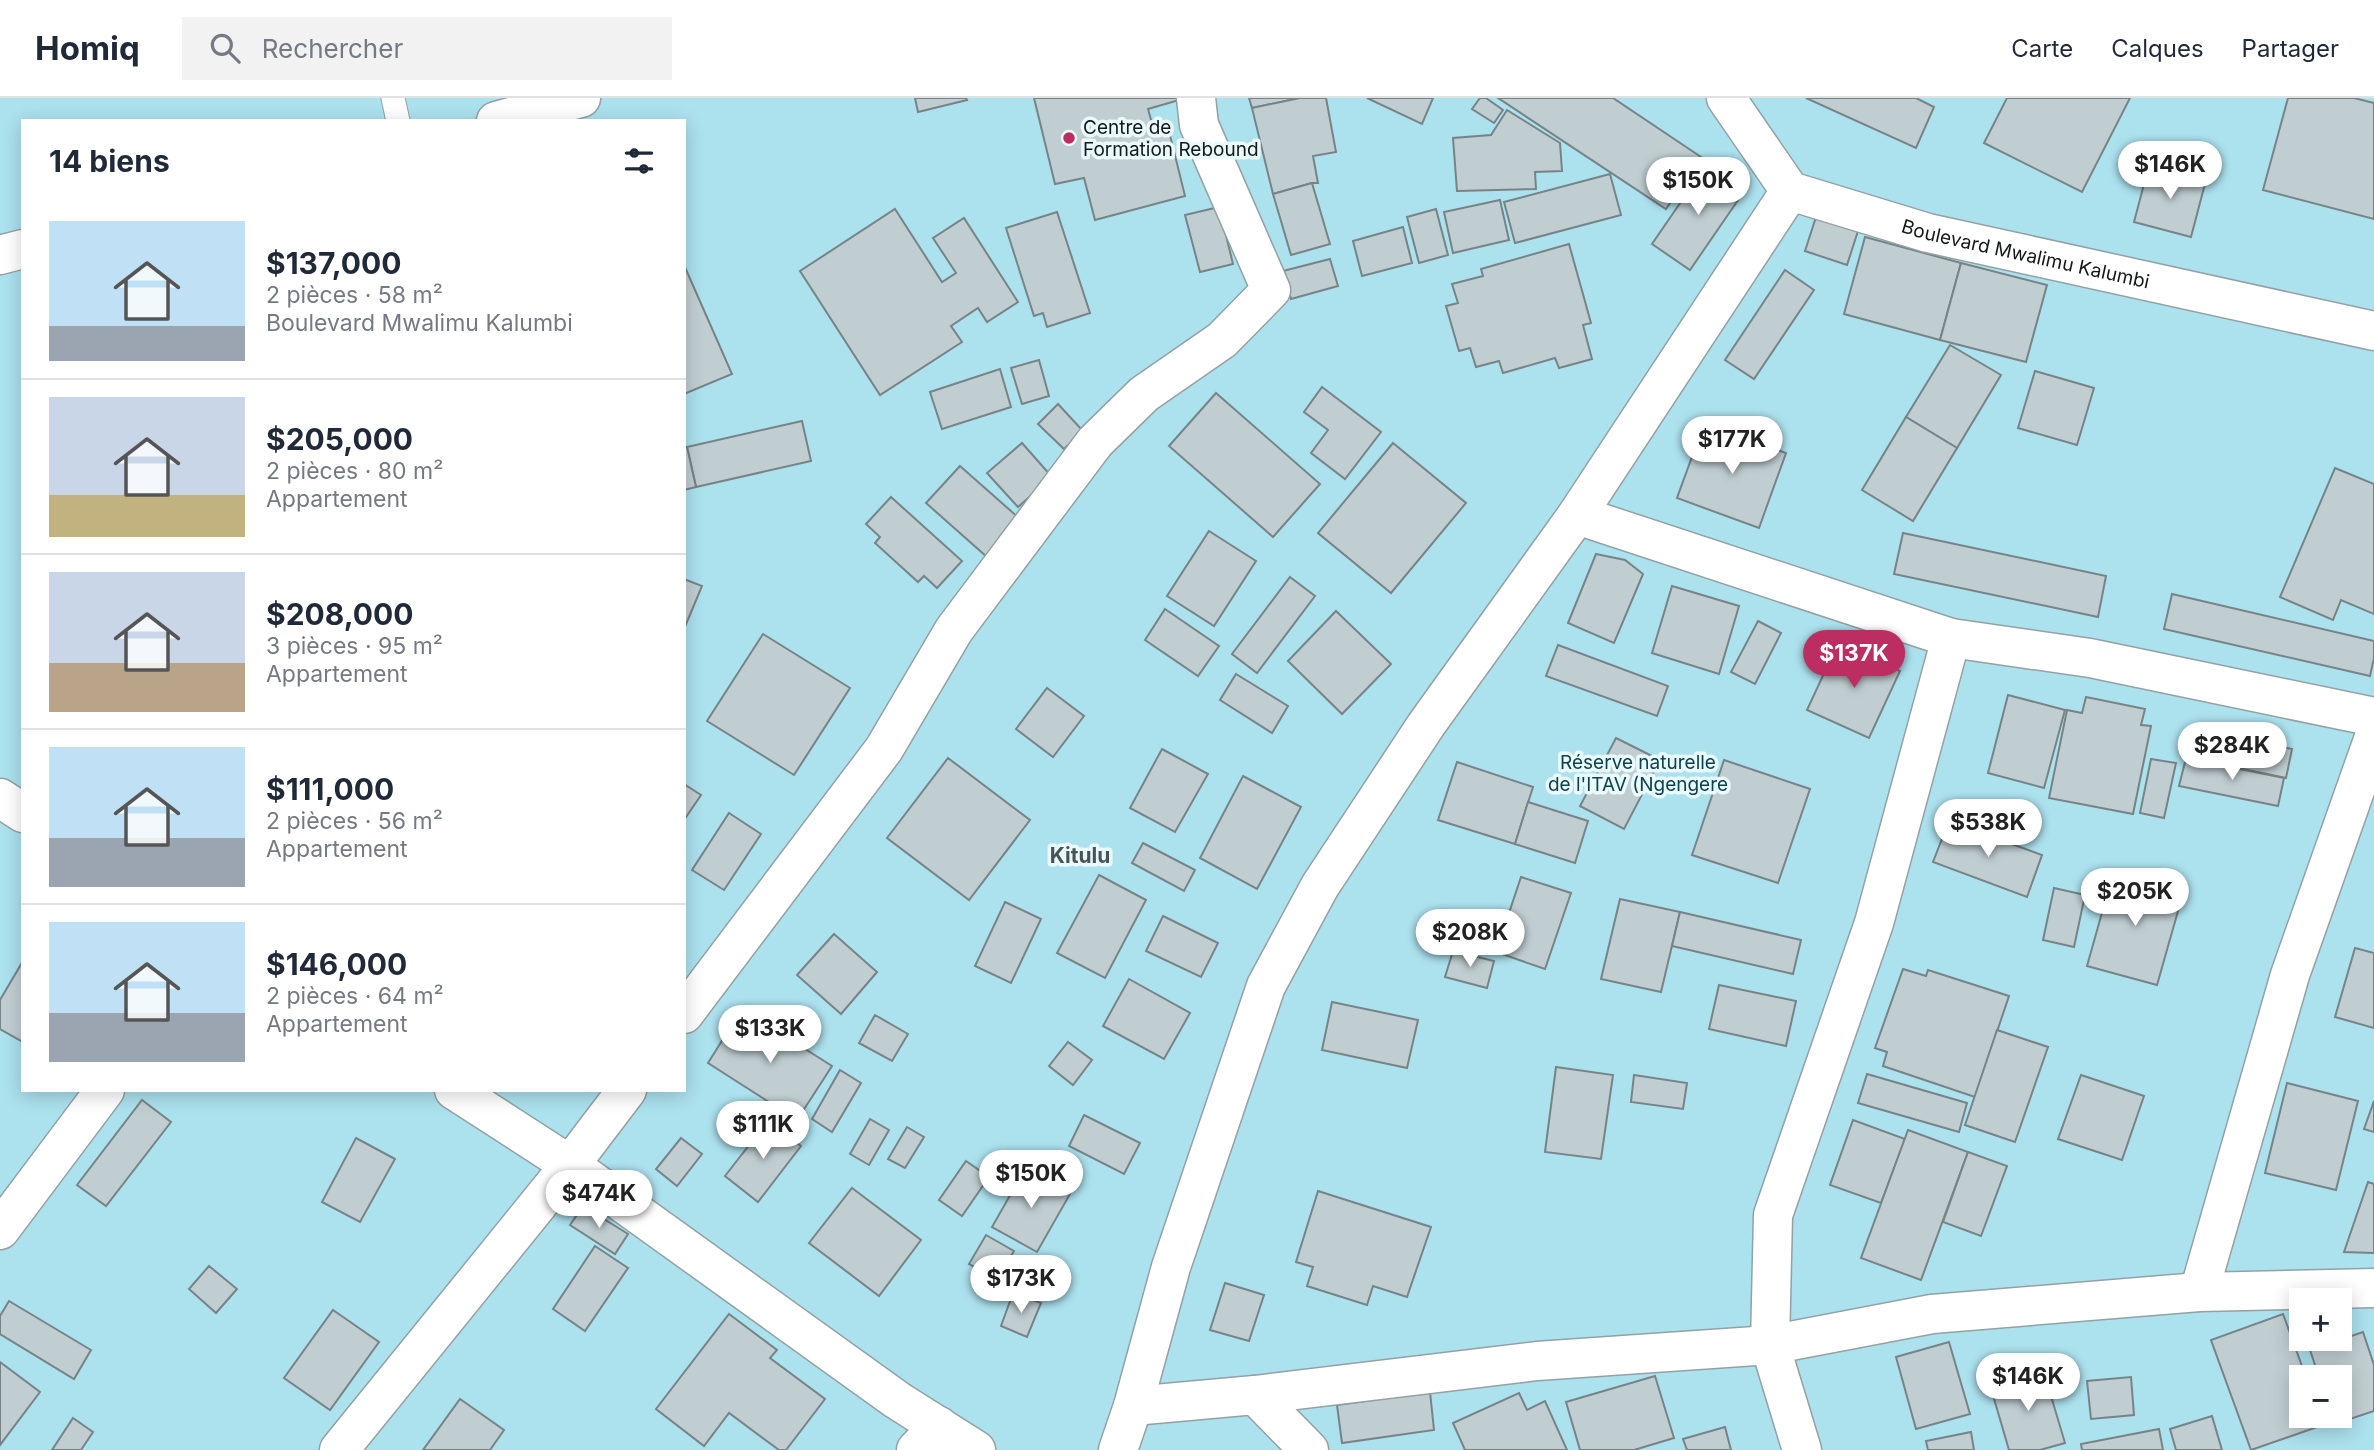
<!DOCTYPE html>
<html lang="fr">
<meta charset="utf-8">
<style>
body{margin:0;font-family:Inter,sans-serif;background:#f2f2f3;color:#1f2937;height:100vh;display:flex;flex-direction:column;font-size:26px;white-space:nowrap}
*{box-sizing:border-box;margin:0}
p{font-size:23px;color:#747a83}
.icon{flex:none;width:38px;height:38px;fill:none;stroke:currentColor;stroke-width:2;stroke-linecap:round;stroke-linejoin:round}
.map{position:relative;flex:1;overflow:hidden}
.panel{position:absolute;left:21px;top:21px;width:665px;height:973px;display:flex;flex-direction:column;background:#fff;border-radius:0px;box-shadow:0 4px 18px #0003}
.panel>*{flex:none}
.buttons{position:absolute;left:2289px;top:1190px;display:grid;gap:14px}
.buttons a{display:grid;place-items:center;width:63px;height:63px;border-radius:0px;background:#fff;box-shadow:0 4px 18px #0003;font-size:35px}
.price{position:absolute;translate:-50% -60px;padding:0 16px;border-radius:24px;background:#fff;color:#222;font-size:23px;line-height:46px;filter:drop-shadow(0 2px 4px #0008)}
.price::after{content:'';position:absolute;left:50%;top:42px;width:21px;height:16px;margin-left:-10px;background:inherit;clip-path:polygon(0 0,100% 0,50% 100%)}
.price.current{background:#bc2e61;color:#fff}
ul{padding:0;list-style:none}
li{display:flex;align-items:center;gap:21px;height:175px;padding:0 28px}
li+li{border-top:2px solid #e0e1e3}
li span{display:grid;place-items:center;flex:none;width:196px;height:140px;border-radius:0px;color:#555}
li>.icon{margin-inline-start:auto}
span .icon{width:84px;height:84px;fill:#fffc;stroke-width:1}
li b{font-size:30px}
h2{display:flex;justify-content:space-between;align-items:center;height:84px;padding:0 28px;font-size:30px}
header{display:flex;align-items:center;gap:42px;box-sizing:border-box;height:98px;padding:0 35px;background:#fff;border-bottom:2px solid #e0e1e3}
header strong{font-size:33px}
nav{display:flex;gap:38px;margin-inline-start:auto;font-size:24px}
.search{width:490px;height:63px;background:#f2f2f3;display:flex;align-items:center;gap:18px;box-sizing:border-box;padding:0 24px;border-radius:0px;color:#747a83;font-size:26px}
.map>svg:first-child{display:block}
.green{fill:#ace1ee;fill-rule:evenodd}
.building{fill:#c0ced2;stroke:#778487;stroke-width:2}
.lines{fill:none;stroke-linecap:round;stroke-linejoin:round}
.lane-casing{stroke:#93a1a4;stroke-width:25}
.street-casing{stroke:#93a1a4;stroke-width:41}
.secondary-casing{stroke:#93a1a4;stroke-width:41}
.lane{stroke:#fff;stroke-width:23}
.street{stroke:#fff;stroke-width:38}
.secondary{stroke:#fff;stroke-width:38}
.poi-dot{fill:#bc2e61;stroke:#eaf9fc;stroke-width:2.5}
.labels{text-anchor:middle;stroke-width:7;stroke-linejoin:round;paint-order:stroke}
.poi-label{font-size:19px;fill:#14191a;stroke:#eaf9fc;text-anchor:start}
.street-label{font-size:19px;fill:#14191a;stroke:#eaf9fc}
.park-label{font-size:19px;fill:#0b434e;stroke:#eaf9fc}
.neighbourhood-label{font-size:21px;font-weight:bold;fill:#475356;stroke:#eaf9fc}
</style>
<header>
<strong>Homiq</strong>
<div class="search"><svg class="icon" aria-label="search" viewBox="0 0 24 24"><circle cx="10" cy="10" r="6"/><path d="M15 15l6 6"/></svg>Rechercher</div>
<nav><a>Carte</a><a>Calques</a><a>Partager</a></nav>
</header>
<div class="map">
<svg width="2374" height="1352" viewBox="0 0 2374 1352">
<rect width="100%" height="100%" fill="#ddebef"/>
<path class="green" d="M0,0h2374v1352h-2374zM23,23h661v969h-661zM2301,1202h39v39h-39zM2301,1279h39v39h-39z"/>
<g class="building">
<polygon points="915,0 966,0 967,2 918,14"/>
<polygon points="1034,0 1186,0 1148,11 1153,29 1167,25 1185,98 1095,122 1084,80 1055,86"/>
<polygon points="1249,0 1300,0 1252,10"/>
<polygon points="1300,0 1326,0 1336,54 1313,58 1318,85 1312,85 1273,96 1252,10"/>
<polygon points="1367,0 1433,0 1422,26"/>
<polygon points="1480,0 1486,0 1503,12 1494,25 1472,11"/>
<polygon points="1498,0 1613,0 1701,59 1666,111"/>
<polygon points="1806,0 1916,0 1934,9 1916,50"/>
<polygon points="2007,0 2130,0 2082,94 1984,45"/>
<polygon points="2288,0 2354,0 2374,5 2374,121 2263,92"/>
<polygon points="1507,12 1560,45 1562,73 1535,74 1536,91 1457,93 1453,40 1491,37"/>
<polygon points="1707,66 1745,92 1690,172 1652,146"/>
<polygon points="2149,67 2206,82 2191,139 2134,124"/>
<polygon points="1610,76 1621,117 1515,145 1504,104"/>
<polygon points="1312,85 1330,146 1291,157 1273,96"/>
<polygon points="1500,102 1509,142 1453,155 1444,114"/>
<polygon points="1219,109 1233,166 1200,174 1185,117"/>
<polygon points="895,111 942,184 956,175 933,140 964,120 1018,204 987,224 978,210 951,228 962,244 880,297 800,173"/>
<polygon points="1436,111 1448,157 1419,165 1407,119"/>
<polygon points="1057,114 1090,215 1047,229 1043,215 1034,218 1006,130"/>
<polygon points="1816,119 1858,133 1847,167 1805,153"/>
<polygon points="1403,129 1412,165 1362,178 1353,143"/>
<polygon points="1865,139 1961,165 1940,242 1844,216"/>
<polygon points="1569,146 1591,225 1583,227 1592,261 1559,270 1555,260 1503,275 1499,263 1476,269 1470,250 1459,253 1446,208 1458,205 1452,186 1483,178 1481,171"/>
<polygon points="1330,161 1338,188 1291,201 1283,173"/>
<polygon points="1961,165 2047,187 2026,264 1940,242"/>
<polygon points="684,167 732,276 684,296"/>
<polygon points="1785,172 1814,192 1754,281 1725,262"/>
<polygon points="1950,247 2001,277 1957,350 1906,319"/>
<polygon points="1039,262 1049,298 1022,306 1011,270"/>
<polygon points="1000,271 1011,309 942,331 930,294"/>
<polygon points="2035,273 2094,290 2077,347 2018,330"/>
<polygon points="1322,289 1381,334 1345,381 1311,355 1328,332 1304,314"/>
<polygon points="1216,295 1320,386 1273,439 1169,348"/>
<polygon points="1058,306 1083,333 1064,351 1038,326"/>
<polygon points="1906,319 1957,350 1913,423 1862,392"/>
<polygon points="802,323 811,363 696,389 687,349"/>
<polygon points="1704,326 1786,355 1759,430 1677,400"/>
<polygon points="1022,345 1052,379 1018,409 987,375"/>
<polygon points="1393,345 1466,405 1391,495 1318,435"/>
<polygon points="687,349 696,389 684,392 684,350"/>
<polygon points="960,368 1020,421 987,459 926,405"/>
<polygon points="2335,370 2374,386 2374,516 2341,502 2333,522 2280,499"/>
<polygon points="891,399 962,463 937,490 924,478 918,484 875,445 880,439 866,426"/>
<polygon points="1209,433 1256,463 1214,528 1167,498"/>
<polygon points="1903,435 2106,478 2098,519 1894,476"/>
<polygon points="1596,456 1625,462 1643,476 1614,545 1568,525"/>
<polygon points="1290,479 1315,498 1257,575 1232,556"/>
<polygon points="684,481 702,488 684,531"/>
<polygon points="1672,488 1739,508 1719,576 1652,555"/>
<polygon points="2172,496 2374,543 2374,560 2370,578 2164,531"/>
<polygon points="1165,511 1219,548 1198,578 1145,542"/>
<polygon points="1336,513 1391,566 1342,616 1288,563"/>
<polygon points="1758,523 1781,535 1755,586 1731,574"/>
<polygon points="763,536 850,590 794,677 707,623"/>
<polygon points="1838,545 1900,573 1869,640 1807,612"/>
<polygon points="1558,547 1668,588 1657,618 1546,578"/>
<polygon points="1236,576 1288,608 1272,635 1220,602"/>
<polygon points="1047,590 1084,618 1053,659 1016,631"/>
<polygon points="2008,597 2065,612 2044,690 1988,675"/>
<polygon points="2086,599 2145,611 2141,627 2151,628 2133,716 2049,700 2067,612 2082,615"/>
<polygon points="2192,630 2249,642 2243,671 2186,660"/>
<polygon points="1616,640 1660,662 1624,731 1580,708"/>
<polygon points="2249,642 2292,651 2286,680 2243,671"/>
<polygon points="1162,651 1208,676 1175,734 1130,710"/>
<polygon points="948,660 1030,722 969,802 887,740"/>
<polygon points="2186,660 2284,680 2278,708 2179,688"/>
<polygon points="2151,661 2176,665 2164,720 2140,715"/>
<polygon points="1724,662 1810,691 1778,785 1692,757"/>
<polygon points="1457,664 1533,689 1515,746 1438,722"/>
<polygon points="1243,678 1301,709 1257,791 1200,760"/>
<polygon points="684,686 701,697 684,722"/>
<polygon points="1528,704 1588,723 1575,765 1515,746"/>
<polygon points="729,715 761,736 724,792 692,772"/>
<polygon points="1949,723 2042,757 2027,799 1933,764"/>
<polygon points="1143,745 1195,772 1184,793 1132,765"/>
<polygon points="2114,772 2168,786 2166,795 2182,799 2157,887 2087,868"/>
<polygon points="1099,777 1146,802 1105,880 1057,855"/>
<polygon points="1521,779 1571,795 1545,871 1496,854"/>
<polygon points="2054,790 2085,797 2074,849 2043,842"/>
<polygon points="1620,801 1680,814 1661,894 1601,881"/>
<polygon points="1005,804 1041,821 1011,885 975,868"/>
<polygon points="1680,814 1801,842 1793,876 1672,848"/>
<polygon points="1163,818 1218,845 1201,879 1146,853"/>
<polygon points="834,836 877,874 841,916 797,877"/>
<polygon points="2355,850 2374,855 2374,930 2335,919"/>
<polygon points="1453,853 1494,863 1487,890 1445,879"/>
<polygon points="23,863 23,944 0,931 0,902"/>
<polygon points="1903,871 1926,878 1928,872 2009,898 1975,999 1883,968 1887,954 1875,950"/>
<polygon points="1129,881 1190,915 1164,961 1103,928"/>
<polygon points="1719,887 1796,903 1786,948 1709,931"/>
<polygon points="1332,904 1418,922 1407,970 1322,952"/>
<polygon points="742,911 832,968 797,1022 708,965"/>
<polygon points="875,917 908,936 892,963 859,945"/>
<polygon points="1997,932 2048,949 2015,1044 1965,1027"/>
<polygon points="1068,944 1092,962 1073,987 1049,968"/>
<polygon points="1556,969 1613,977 1601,1061 1545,1054"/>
<polygon points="840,972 861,985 832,1034 812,1021"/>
<polygon points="1867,976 1967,1005 1959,1034 1858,1005"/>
<polygon points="1634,977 1687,985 1683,1011 1631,1004"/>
<polygon points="2081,977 2144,998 2122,1062 2058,1041"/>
<polygon points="2287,985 2358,1003 2336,1092 2265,1075"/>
<polygon points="142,1002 171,1024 106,1108 77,1087"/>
<polygon points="2374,1003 2374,1034 2364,1031"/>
<polygon points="1084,1017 1140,1045 1124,1076 1069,1048"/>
<polygon points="870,1021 889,1032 869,1067 850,1056"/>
<polygon points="1853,1022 1905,1041 1881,1105 1830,1087"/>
<polygon points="768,1023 801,1048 758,1104 725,1078"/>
<polygon points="907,1029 924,1039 905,1070 888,1061"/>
<polygon points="1908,1032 1968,1054 1921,1182 1861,1160"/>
<polygon points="356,1040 395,1061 360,1124 322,1104"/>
<polygon points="681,1040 702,1056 677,1088 656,1071"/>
<polygon points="1968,1054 2007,1068 1981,1138 1943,1124"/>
<polygon points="966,1063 989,1079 962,1118 939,1102"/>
<polygon points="1025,1071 1070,1096 1037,1154 992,1129"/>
<polygon points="2368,1084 2374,1086 2374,1155 2344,1154"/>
<polygon points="852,1090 921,1142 879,1198 809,1145"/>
<polygon points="1318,1093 1431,1129 1407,1199 1373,1188 1367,1207 1307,1188 1313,1169 1296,1164"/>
<polygon points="583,1108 628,1136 615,1156 570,1127"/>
<polygon points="986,1137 1014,1153 997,1181 969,1166"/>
<polygon points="595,1148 628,1170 585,1233 553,1211"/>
<polygon points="209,1168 237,1191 216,1215 189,1191"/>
<polygon points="1225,1185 1264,1197 1249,1243 1210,1232"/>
<polygon points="1013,1195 1041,1205 1027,1239 1001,1228"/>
<polygon points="9,1203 91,1252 74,1281 0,1236 0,1218"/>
<polygon points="333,1212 379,1244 330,1312 284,1280"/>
<polygon points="729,1216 777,1252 770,1260 825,1301 786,1352 779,1352 729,1315 704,1348 656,1311"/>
<polygon points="2283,1216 2306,1279 2301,1279 2301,1318 2319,1318 2323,1327 2251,1352 2211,1242"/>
<polygon points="2363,1234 2374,1267 2374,1313 2335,1326 2332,1318 2340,1318 2340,1279 2319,1279 2310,1252"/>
<polygon points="1949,1244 1970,1316 1916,1331 1896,1259"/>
<polygon points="0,1264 40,1294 0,1347"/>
<polygon points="2043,1271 2065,1345 2040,1352 2009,1352 1990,1287"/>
<polygon points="1655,1278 1674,1340 1634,1352 1580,1352 1566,1304"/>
<polygon points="2131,1279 2134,1317 2091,1321 2087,1283"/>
<polygon points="1430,1294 1434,1332 1342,1345 1337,1307"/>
<polygon points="1519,1295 1527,1312 1545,1303 1567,1352 1465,1352 1453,1325"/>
<polygon points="460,1301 504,1332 490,1352 423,1352"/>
<polygon points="2212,1318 2222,1352 2176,1352 2170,1331"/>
<polygon points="73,1320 93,1334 81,1352 52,1352"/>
<polygon points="1725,1329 1731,1352 1687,1352 1683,1341"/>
<polygon points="2159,1331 2163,1352 2082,1352 2081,1346"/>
<polygon points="1971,1334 1974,1352 1928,1352 1926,1343"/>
</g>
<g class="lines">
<defs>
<polyline id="lane" points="393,0 398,23"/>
<g id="street">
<polyline points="1577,417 1951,540 2090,560 2374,619"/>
<polyline points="0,700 23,715"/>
<polyline points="684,916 884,651 954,532 1095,344 1144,296 1222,242 1271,192 1199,27 1196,0"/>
<polyline points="454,992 570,1067 897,1302 976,1352"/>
<polyline points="0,1132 105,992"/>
<polyline points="2199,1194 2290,877 2374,639"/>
<polyline points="1255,1297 1309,1352"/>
<polyline points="1133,1308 1255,1297 1537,1263 1770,1247 1932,1216 2199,1194 2374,1190"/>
<polyline points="339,1352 570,1067 627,992"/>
<polyline points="916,1352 939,1328"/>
<polyline points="1118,1352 1133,1308 1171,1169 1266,888 1320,788 1426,627 1577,417 1790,93"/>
<polyline points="1802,1352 1770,1247 1773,1117 1874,825 1951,540"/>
</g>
<g id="secondary">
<path id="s1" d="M1726,0l64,93 138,42 446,98"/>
<polyline points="496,23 581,0"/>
<polyline points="0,157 23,151"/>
</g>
</defs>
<use href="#lane" class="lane-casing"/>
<use href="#street" class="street-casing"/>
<use href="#secondary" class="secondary-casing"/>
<use href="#lane" class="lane"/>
<use href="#street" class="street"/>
<use href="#secondary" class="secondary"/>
</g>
<circle class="poi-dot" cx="1069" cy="40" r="7"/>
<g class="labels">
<g class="poi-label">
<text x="1083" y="36">Centre de<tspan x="1083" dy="22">Formation Rebound</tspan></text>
</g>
<g class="street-label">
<text dy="7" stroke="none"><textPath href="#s1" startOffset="357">Boulevard Mwalimu Kalumbi</textPath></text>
</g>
<g class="park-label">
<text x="1638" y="671">Réserve naturelle<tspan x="1638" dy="22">de l'ITAV (Ngengere</tspan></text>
</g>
<g class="neighbourhood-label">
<text x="1080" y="765">Kitulu</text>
</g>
</g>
</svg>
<div class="buttons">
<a>+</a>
<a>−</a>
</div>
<b class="price" style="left:2170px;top:103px">$146K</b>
<b class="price" style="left:1698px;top:119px">$150K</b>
<b class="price" style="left:1732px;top:378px">$177K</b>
<b class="price current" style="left:1854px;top:592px">$137K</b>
<b class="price" style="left:2232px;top:684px">$284K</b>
<b class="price" style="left:1988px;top:761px">$538K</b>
<b class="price" style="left:2135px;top:830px">$205K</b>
<b class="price" style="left:1470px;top:871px">$208K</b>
<b class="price" style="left:770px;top:967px">$133K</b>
<b class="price" style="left:763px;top:1063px">$111K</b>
<b class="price" style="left:1031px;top:1112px">$150K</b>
<b class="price" style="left:599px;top:1132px">$474K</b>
<b class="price" style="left:1021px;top:1217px">$173K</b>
<b class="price" style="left:2028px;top:1315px">$146K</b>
<section class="panel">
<h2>14 biens<svg class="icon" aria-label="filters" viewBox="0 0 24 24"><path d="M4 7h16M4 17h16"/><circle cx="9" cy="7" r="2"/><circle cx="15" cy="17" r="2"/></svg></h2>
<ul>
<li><span style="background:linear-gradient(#bfe0f5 75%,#9aa5b1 0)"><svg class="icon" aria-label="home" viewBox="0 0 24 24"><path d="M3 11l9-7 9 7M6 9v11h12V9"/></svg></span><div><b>$137,000</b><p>2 pièces · 58 m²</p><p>Boulevard Mwalimu Kalumbi</p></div></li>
<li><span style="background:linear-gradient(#c9d6e8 70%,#c2b280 0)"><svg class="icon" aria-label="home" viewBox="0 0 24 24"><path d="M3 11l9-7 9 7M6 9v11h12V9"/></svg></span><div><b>$205,000</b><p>2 pièces · 80 m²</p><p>Appartement</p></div></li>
<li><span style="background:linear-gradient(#c9d6e8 65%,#b9a48a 0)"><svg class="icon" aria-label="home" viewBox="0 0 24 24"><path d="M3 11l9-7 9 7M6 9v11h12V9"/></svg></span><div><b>$208,000</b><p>3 pièces · 95 m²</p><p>Appartement</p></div></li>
<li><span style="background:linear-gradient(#bfe0f5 65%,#9aa5b1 0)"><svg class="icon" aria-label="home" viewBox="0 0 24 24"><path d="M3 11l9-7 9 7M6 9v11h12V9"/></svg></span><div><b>$111,000</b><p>2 pièces · 56 m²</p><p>Appartement</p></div></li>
<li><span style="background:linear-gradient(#bfe0f5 65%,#9aa5b1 0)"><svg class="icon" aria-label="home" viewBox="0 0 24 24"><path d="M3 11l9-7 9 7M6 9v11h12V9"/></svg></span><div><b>$146,000</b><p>2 pièces · 64 m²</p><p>Appartement</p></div></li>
</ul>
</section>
</div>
